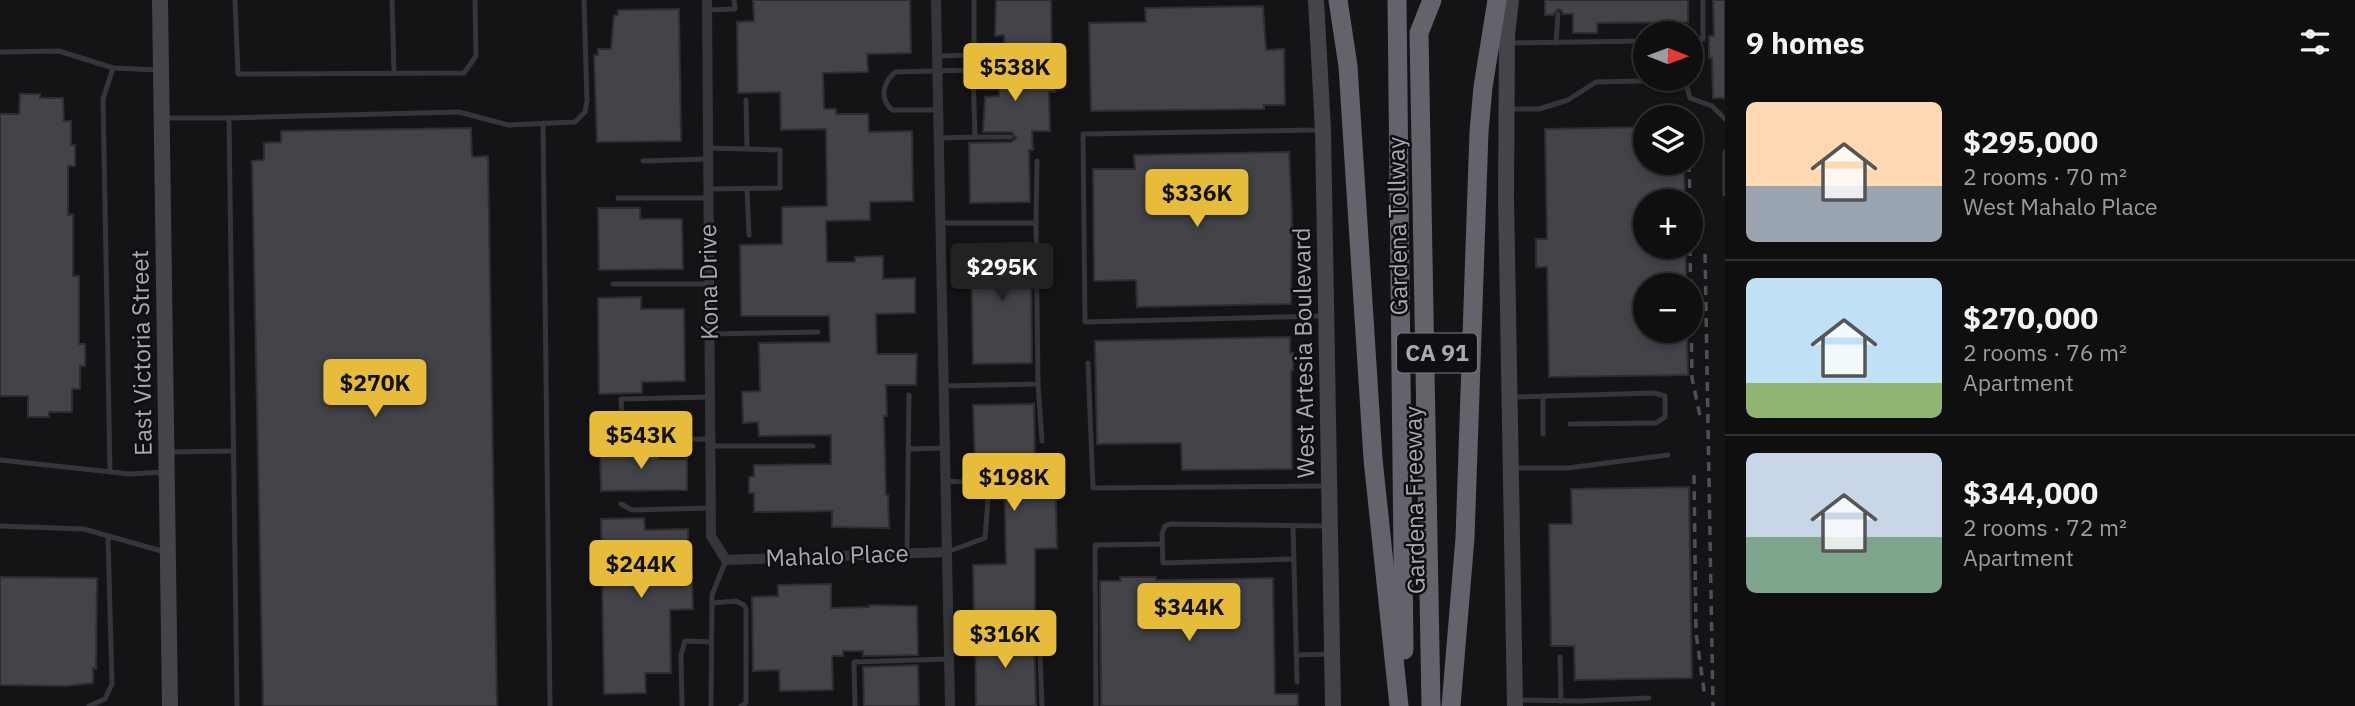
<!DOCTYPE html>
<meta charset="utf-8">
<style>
body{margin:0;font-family:"IBM Plex Sans",sans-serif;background:#1d1d1e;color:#f1f3f6;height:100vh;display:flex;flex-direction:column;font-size:26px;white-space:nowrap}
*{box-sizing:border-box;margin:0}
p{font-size:23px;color:#9b9c9f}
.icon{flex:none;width:38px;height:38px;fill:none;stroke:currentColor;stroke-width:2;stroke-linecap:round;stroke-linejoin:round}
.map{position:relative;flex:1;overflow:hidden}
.drawer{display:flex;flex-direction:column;background:#0f0f10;width:630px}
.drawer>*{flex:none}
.needle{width:46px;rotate:91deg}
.tools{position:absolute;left:1633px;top:21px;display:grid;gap:14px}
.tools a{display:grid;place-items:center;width:70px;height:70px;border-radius:50%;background:#0f0f10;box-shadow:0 4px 10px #0003,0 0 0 2px #2f2f30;font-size:35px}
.price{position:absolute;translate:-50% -60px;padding:0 16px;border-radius:7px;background:#e7bc3a;color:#111;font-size:23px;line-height:46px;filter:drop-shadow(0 2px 4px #0008)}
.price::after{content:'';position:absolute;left:50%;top:42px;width:21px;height:16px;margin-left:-10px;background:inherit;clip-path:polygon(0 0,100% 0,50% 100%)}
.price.active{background:#222;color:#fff}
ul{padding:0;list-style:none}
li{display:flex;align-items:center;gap:21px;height:175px;padding:0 21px}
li+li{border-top:2px solid #2f2f30}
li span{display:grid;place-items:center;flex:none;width:196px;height:140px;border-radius:10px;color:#555}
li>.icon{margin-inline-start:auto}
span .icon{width:84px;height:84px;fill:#fffc;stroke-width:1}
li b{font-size:30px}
h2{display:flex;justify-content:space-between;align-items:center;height:84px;padding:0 21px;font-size:30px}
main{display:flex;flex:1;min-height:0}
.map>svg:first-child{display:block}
.building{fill:#434449;stroke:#2e2e32;stroke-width:2}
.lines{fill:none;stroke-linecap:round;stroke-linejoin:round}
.service{stroke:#35363a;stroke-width:5}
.minor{stroke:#35363a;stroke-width:10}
.secondary{stroke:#43454a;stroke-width:16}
.motorway{stroke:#62636b;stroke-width:19}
.rail{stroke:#4e5055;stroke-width:3.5;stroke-dasharray:9 7;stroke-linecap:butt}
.labels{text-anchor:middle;stroke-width:5;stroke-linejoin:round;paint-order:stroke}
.shield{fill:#0f0f11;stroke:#797c84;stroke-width:2}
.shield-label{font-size:23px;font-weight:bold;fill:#a7aab5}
.street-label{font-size:24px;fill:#a7aab5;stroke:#0f0f11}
</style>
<main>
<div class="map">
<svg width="1725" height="706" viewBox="0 0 1725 706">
<rect width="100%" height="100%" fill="#141416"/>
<g class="building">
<polygon points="753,0 910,0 911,53 867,54 868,72 823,73 824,109 836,109 836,114 868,114 869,132 912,131 913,201 870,202 870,220 826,221 827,262 855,262 855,257 883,256 883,279 915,278 915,313 876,314 877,354 917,354 916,385 886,385 887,416 884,416 886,495 888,495 889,528 832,527 832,511 754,512 754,493 749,493 749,477 754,476 754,465 831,464 831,435 759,436 758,422 743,423 742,392 760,391 759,343 830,342 829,316 741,316 740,245 782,244 782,207 827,206 826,129 781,130 780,92 738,93 737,22 754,21"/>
<polygon points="996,0 1051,0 1052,74 1055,74 1055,92 1049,92 1050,131 1032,131 1033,150 1029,150 1030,202 970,203 969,143 1011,142 1016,138 1012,132 983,132 985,97 999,96 1000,69 1004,64 1004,35 995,36"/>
<polygon points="1545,0 1688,0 1688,22 1597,23 1597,33 1573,33 1573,14 1563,14 1561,10 1558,9 1553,15 1545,15"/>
<polygon points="1713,0 1725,0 1725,98 1713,98 1712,58 1709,58 1709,36 1714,36"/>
<polygon points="1263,6 1266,50 1284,49 1285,105 1264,105 1264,109 1091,111 1089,23 1146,22 1145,8"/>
<polygon points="679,9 681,141 597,142 594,55 598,55 598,49 611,49 614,15 618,15 618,10"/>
<polygon points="20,94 40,94 40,98 63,98 64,121 71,121 71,145 75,145 75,166 68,166 68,215 73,214 73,276 79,276 79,344 85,344 85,366 80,366 80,389 72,389 72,412 49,412 49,417 28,417 28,396 0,396 0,114 19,114"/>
<polygon points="1645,127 1645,163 1684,163 1685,201 1645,201 1645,247 1686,247 1686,285 1645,285 1645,331 1687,331 1688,375 1549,377 1547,267 1536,267 1536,239 1547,239 1545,129"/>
<polygon points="471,128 472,157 488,156 497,706 263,706 252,161 264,160 264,143 281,142 281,131"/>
<polygon points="1289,152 1292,214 1291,304 1137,307 1136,280 1094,281 1093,169 1135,169 1134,155"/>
<polygon points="598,208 640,208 640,219 682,219 683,269 599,270"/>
<polygon points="1031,243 1032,363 973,364 971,244"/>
<polygon points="641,297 641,309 684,309 685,381 642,382 642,393 599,394 598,298"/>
<polygon points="1290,337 1290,353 1293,353 1293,371 1291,371 1292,469 1182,470 1181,443 1097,444 1095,341"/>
<polygon points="1034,404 1035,464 1055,464 1057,548 1035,549 1035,623 974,625 973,565 1006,564 1004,464 975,464 973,405"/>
<polygon points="600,448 659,449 659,459 687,459 687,490 601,491"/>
<polygon points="1689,487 1692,678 1575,680 1574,646 1551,646 1549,524 1572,524 1571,489"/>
<polygon points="644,518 645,530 688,529 688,573 692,573 693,609 670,610 671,673 645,673 646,693 604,694 601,519"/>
<polygon points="0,577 97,578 96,669 93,668 93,683 66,686 0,685"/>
<polygon points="1120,577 1156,577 1156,580 1273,578 1275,694 1298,694 1298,706 1101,706 1100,581 1121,581"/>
<polygon points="831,584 831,608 869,607 869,605 917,606 918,655 863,656 863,651 843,651 843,656 832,656 833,690 780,691 779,670 753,671 752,597 778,596 778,585"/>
<polygon points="1034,633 1036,706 976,706 975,635"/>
<polygon points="918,665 919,706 864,706 863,667"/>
</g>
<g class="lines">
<g class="service">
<polyline points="235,0 238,74 464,73 476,56 475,0"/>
<polyline points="392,0 394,73"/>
<polyline points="707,10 735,9 734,0"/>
<polyline points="1690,39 1703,39 1703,0"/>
<polyline points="1510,43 1645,41"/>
<polyline points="1556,43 1558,14"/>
<polyline points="0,52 59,51 113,68 158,70"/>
<polyline points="938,56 970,55 974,48 974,0"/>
<polyline points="746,100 747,149"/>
<polyline points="1508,109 1539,109 1568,100 1596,82 1685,80 1690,98 1712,106 1725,119"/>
<path d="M938,110h-46c-13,-12 -9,-27 3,-38l78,-2 2,67 -36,1"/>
<polyline points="162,118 229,118 237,706"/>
<polyline points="229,118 459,112 508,125 575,122 585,112 587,101 584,0"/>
<polyline points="543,123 550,706"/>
<polyline points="1319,130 1083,134 1085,322 1322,316"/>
<polyline points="975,137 1011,137"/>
<polyline points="708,148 780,150 780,188 709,189"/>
<polyline points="1725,152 1725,194"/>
<polyline points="643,161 708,159"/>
<polyline points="747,189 749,235"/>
<polyline points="618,198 708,198"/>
<polyline points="941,223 1036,223 1038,384 944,386"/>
<polyline points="1036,223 1037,161"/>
<polyline points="613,284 709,284"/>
<polyline points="710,334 818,332"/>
<polyline points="1088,363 1093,488 1326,486"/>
<polyline points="1038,384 1042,441"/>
<polyline points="1543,396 1543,434"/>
<polyline points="711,397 621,399 623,440 711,439"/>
<polyline points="1513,397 1654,393 1665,396 1665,417 1656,423 1570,424"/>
<polyline points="711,446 813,446"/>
<polyline points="908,449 945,448"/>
<polyline points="167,452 234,451"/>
<polyline points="0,460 130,474 164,472"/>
<polyline points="1514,468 1568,468 1668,455"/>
<polyline points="110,471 103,99 113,68"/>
<polyline points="946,481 983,483 988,500 985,538 947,552"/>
<polyline points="621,504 632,510 711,508"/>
<polyline points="1293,525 1297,682"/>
<polyline points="0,526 84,529 165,552"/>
<polyline points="907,553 909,395"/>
<polyline points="1293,559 1163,563 1162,534 1165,526 1170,524 1326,526"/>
<polyline points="712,603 736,601 744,605 746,609 746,703 741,706"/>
<polyline points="949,631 1039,628 1042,706"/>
<polyline points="1296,655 1331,654"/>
<polyline points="1560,657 1561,701"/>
<polyline points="1518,700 1580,701 1649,698"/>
<polyline points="89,706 105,699 112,684 108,536"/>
<polyline points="682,706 681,655 685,641 711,642"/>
<polyline points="711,706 712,595 726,560"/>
<polyline points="855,706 854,662 949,659"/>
<polyline points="1096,706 1095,545 1162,544"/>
</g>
<g class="minor">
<polyline points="707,0 711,536 726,560 947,552"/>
<polyline points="936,0 950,706"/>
</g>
<g class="secondary">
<polyline points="160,0 170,706"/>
<polyline points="1316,0 1323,130 1333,706"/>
<polyline points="1511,0 1507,35 1506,198 1515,706"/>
</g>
<g class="motorway">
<polyline points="1338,0 1348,66 1373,459 1399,706"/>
<polyline points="1397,0 1404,650"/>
<polyline points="1431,706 1419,33 1432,0"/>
<polyline points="1451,706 1465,538 1479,132 1483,87 1497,0"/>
</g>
<g class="rail">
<polyline points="1689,163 1690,201"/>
<polyline points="1690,247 1692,378 1701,421"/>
<polyline points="1705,254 1713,706"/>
<polyline points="1694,475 1696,633 1705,698"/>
</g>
</g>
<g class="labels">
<rect class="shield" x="1397" y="333.5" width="80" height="39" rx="5"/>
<g class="shield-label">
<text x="1437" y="361">CA 91</text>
</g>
<g class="street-label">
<text transform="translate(1398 226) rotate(-91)" y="8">Gardena Tollway</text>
<text transform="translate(709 282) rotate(-91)" y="8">Kona Drive</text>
<text transform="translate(142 353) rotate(-91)" y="8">East Victoria Street</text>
<text transform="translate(1304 353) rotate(-91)" y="8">West Artesia Boulevard</text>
<text transform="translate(1415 500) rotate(-91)" y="8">Gardena Freeway</text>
<text transform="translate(837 556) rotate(-2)" y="8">Mahalo Place</text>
</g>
</g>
</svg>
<div class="tools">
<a><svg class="needle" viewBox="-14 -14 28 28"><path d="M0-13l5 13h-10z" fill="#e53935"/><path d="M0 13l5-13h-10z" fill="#9b9c9f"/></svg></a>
<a><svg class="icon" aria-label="layers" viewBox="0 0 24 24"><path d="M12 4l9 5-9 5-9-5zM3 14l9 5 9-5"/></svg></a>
<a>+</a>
<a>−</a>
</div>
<b class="price" style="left:1015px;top:103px">$538K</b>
<b class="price" style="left:1197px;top:229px">$336K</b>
<b class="price active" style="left:1002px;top:303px">$295K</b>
<b class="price" style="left:375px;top:419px">$270K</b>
<b class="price" style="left:641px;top:471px">$543K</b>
<b class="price" style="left:1014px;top:513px">$198K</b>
<b class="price" style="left:641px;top:600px">$244K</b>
<b class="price" style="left:1189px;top:643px">$344K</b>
<b class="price" style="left:1005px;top:670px">$316K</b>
</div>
<section class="drawer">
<h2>9 homes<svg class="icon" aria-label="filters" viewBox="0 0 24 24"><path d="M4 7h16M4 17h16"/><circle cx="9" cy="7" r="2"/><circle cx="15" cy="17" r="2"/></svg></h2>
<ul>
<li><span style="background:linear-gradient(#ffd9b3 60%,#9aa5b1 0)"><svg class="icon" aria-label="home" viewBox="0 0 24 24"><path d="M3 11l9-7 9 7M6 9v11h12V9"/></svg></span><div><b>$295,000</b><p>2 rooms · 70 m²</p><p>West Mahalo Place</p></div></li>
<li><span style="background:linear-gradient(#bfe0f5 75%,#8fb573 0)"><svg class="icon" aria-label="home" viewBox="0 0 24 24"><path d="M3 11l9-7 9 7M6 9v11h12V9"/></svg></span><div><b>$270,000</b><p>2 rooms · 76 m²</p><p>Apartment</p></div></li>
<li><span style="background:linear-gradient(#c9d6e8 60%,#7fa58c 0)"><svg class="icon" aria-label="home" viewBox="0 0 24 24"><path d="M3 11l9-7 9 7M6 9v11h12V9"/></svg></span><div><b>$344,000</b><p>2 rooms · 72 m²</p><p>Apartment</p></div></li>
</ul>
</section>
</main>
